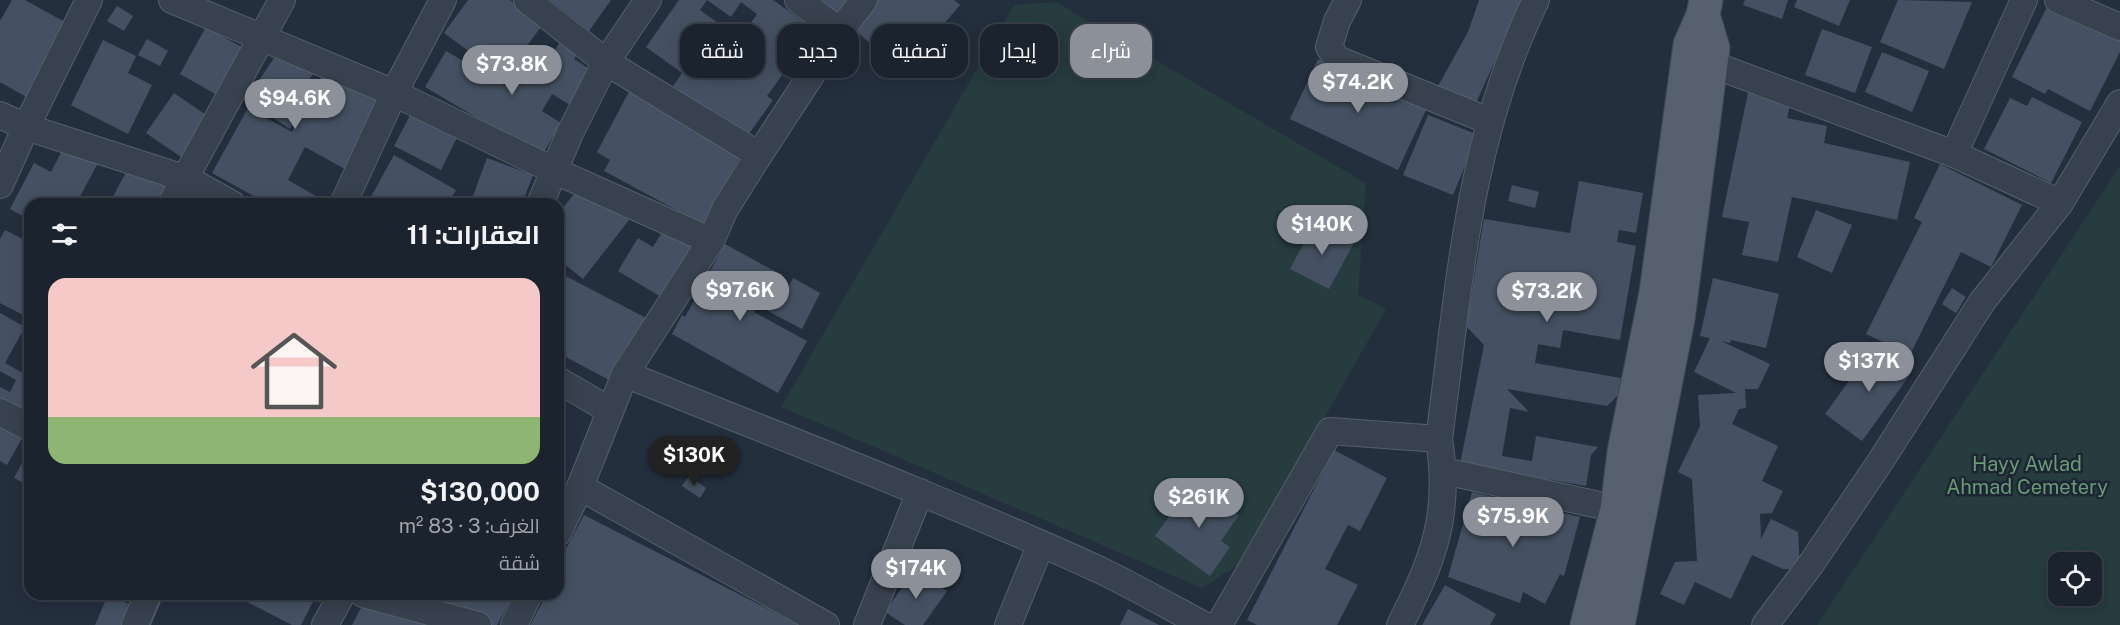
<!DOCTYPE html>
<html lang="ar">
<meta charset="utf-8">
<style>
body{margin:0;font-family:"Public Sans",Cairo,sans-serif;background:#282f3a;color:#f1f3f6;direction:rtl;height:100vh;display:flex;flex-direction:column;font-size:22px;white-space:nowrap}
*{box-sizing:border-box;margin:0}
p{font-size:20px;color:#a0a4aa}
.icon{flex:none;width:33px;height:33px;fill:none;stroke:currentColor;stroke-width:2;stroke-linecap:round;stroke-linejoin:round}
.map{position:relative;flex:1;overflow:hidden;direction:ltr}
.drawer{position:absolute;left:24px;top:198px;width:540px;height:402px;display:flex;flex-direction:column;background:#1b232e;border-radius:18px;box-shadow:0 3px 15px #0003,0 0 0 2px #39404a;direction:rtl}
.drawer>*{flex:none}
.banner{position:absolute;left:582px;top:24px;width:570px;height:54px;direction:rtl;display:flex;gap:12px}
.fabs{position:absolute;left:2048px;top:552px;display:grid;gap:12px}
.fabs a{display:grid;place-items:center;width:54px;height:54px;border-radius:12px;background:#1b232e;box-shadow:0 3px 15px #0003,0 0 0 2px #39404a;font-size:30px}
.price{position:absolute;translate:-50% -51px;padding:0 14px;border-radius:21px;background:#8c9099;color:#fff;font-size:20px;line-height:39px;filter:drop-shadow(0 2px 3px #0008)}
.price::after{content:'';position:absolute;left:50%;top:36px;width:18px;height:14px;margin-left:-9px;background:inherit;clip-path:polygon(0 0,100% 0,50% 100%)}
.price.current{background:#222;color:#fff}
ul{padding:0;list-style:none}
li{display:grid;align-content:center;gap:12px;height:318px;padding:0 24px}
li+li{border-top:2px solid #39404a}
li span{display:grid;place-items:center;height:186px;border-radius:18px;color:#555}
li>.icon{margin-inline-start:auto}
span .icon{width:108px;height:108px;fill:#fffc;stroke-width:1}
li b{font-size:26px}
h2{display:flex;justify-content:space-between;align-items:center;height:72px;padding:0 24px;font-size:26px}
.chip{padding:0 21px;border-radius:18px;background:#1b232e;box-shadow:0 3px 15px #0003,0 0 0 2px #39404a;font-size:21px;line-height:54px}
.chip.current{background:#8c9099;color:#fff}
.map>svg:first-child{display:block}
.green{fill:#263c3f;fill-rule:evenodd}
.building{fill:#455162;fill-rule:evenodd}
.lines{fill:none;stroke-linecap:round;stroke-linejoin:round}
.street-casing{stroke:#565f6c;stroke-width:28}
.primary-casing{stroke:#414a57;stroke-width:35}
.street{stroke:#38414e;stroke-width:26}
.primary{stroke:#56606e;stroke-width:33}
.labels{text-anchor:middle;stroke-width:5;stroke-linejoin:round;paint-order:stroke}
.park-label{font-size:20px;fill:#6b9a76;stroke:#1d2633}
</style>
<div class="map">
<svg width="2120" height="625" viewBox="0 0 2120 625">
<rect width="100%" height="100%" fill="#242f3e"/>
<g class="green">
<polygon points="1056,2 1366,183 1358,294 1386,309 1243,562 1202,588 781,407 1014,5"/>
<path d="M2120,166v459h-303zM2091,562v34h-33v-34z"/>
</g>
<g class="building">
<polygon points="12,0 25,0 83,32 42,106 0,82 0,21"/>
<polygon points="468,0 510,0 543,24 504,77 444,33"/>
<polygon points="550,0 611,0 589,31"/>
<path d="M679,0h94l42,30 -48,66 6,4 -27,38 -73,-52 9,-13 -36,-26zM707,0l24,17 10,-15 16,12 -17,25 -40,-29z"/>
<polygon points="809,0 850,0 836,20"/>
<polygon points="877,0 954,0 960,5 904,71 853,29"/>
<polygon points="1479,0 1523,0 1475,105 1437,88 1468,32"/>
<polygon points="1745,0 1788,0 1782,19 1743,5"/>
<polygon points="1797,0 1850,0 1839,26 1794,7"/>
<polygon points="1898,0 1972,2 1944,69 1880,42"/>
<polygon points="2049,3 2120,39 2120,52 2090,111 2048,89 2045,94 2012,77"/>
<polygon points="117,6 133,16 124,31 107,21"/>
<polygon points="206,27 245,49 219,96 180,74"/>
<polygon points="1822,29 1872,47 1855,93 1805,75"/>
<polygon points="147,39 168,51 160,66 138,55"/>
<polygon points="103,40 136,56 128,73 152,85 128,134 71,105"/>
<polygon points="560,42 578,53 574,59 591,70 570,105 552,94 542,111 561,123 542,156 425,87 446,51 508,87 518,71 536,82"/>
<polygon points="280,49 315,71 305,86 314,92 327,67 383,98 345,169 305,147 288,180 330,204 268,204 212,173 248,108 292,132 310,99 290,129 246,100"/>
<polygon points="1882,52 1929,71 1912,112 1865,92"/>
<polygon points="1318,59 1426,110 1398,170 1290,119"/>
<polygon points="640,71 743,152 704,225 604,171 610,160 597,152"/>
<polygon points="1749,88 1792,97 1787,118 1827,126 1824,143 1910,162 1897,220 1792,197 1778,262 1742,255 1749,222 1722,217"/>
<polygon points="174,93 212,119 184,159 146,133"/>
<polygon points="2032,97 2082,122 2051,183 1984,149 2010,98 2027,106"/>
<polygon points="417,102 463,125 441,170 394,146"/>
<polygon points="1428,115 1478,135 1453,195 1403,175"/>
<polygon points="71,133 105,150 76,204 30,204 30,220 10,209 34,163 51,172"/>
<polygon points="394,155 456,190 448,204 367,204"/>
<polygon points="487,158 533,175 522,204 470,204"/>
<polygon points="1940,164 2022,205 1991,267 1961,252 1910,355 1866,334 1922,222 1914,218"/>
<polygon points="130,165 168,186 158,204 109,204"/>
<polygon points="1579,181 1643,193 1636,233 1619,230 1617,242 1636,246 1620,340 1563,330 1560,348 1538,344 1535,363 1621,378 1618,395 1607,406 1507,389 1529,412 1510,408 1502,456 1532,461 1536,436 1598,447 1591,455 1586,486 1460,464 1484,345 1466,326 1484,219 1570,233"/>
<polygon points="583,183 629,220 583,279 558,259 558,214"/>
<polygon points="1512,185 1539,192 1535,208 1508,201"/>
<polygon points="191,193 211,204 185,204"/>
<polygon points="1816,210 1852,225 1832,273 1797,257"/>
<polygon points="669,220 697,237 661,297 618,271 638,238 653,247"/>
<polygon points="1315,222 1354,243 1329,289 1290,269"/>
<polygon points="30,226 30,312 27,317 0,303 0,239 5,230 23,239"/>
<polygon points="725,244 776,272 754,312 807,341 778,393 672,334 682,315 685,317"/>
<polygon points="558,272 646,318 613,382 558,353"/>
<polygon points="793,278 820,293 802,329 760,307 773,282 787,290"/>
<polygon points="1713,278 1779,294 1766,348 1731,340 1730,343 1721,341 1770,364 1758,389 1745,389 1746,408 1739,409 1732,424 1778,446 1762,481 1783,491 1772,513 1760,514 1761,539 1771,519 1798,532 1800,569 1783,569 1752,555 1731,599 1695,582 1684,605 1660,594 1675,562 1697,561 1692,479 1678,472 1700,426 1698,395 1736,393 1694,372 1710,338 1700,336"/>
<polygon points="1952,288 1966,297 1956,313 1942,304"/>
<polygon points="0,313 25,327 5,363 30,377 30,424 7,465 0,461 0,387 10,392 16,380 0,371"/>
<polygon points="1875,345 1912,372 1862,441 1825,414"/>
<polygon points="30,448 30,486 14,478"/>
<polygon points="1334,450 1387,478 1360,531 1348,525 1325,569 1358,585 1337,625 1257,625 1247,620"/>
<polygon points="689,476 706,488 700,498 682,486"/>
<polygon points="1193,483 1239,515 1221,541 1230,547 1210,576 1155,536"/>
<polygon points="1472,492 1580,517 1564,576 1560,574 1545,604 1523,592 1520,603 1448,577"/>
<polygon points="584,515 799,625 530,625 547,594 558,594 558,573 564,563 560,560"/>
<polygon points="915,569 947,591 923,625 905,625 885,612"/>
<polygon points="1445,585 1496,614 1490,625 1422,625"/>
<polygon points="149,594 162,600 151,625 95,625 108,595 133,606"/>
<polygon points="247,594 313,594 316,596 301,625 292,625 243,600"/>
<polygon points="368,594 514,594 497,625 352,625"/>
<polygon points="1128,609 1159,625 1120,625"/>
</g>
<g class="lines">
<defs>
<g id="street">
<polyline points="172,0 394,93 555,171 711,241"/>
<polyline points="527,0 606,62 759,155"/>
<polyline points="798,0 840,31"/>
<polyline points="1348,0 1337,21 1329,47 1337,59 1489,121"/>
<polyline points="2058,0 2120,27"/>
<polyline points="1711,64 1954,154 2060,203"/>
<polyline points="0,115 26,127 187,179 232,204"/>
<polyline points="1954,154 2024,0"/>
<polyline points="0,185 26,127 89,0"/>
<polyline points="171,204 282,0"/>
<polyline points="343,204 394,93 443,0"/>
<polyline points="540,204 570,133 606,62 648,0"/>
<path d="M625,374c159,64 319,125 475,196 35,17 70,37 104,55"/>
<polyline points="558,380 609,410"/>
<polyline points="0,412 30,428"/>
<polyline points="1444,471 1617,509"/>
<polyline points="580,487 826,625"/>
<polyline points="558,533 580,487 625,374 711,241 725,209 759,155 840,31 864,0"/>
<polyline points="363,594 478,625"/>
<polyline points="135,625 148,594"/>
<polyline points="325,625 342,594"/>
<polyline points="514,625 529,594"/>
<polyline points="867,625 920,492"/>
<polyline points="1008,625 1041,544"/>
<polyline points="1219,625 1330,431 1439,439"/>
<path d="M1400,625c34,-67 51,-110 39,-186 20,-151 29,-300 97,-439"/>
<polyline points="1765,625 1811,564 1880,462 1982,302 2060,203 2120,103"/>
</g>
<g id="primary">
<polyline points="1587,625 1617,509 1624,452 1656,293 1690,45 1703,15 1706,0"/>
<polyline points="1618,625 1678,319 1713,48 1703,15"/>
</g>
</defs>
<use href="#street" class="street-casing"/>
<use href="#primary" class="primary-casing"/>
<use href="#street" class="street"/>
<use href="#primary" class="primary"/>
</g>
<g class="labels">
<g class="park-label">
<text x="2027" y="471">Hayy Awlad<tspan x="2027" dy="23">Ahmad Cemetery</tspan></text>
</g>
</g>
</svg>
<div class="fabs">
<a><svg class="icon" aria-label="locate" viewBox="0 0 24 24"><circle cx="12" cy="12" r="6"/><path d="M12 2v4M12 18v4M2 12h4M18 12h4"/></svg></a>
</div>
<b class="price" style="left:512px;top:96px">$73.8K</b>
<b class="price" style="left:1358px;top:114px">$74.2K</b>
<b class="price" style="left:295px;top:130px">$94.6K</b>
<b class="price" style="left:1322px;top:256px">$140K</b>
<b class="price" style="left:740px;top:322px">$97.6K</b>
<b class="price" style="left:1547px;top:323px">$73.2K</b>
<b class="price" style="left:1869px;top:393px">$137K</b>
<b class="price current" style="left:694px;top:487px">$130K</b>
<b class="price" style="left:1199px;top:529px">$261K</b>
<b class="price" style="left:1513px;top:548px">$75.9K</b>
<b class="price" style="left:916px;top:600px">$174K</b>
<div class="banner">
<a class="chip current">شراء</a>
<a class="chip">إيجار</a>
<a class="chip">تصفية</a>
<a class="chip">جديد</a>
<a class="chip">شقة</a>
</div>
<section class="drawer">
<h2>العقارات: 11<svg class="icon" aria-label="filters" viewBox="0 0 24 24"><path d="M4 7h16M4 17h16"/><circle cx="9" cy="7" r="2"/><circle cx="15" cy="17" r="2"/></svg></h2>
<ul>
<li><span style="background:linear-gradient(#f6c9c9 75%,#8fb573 0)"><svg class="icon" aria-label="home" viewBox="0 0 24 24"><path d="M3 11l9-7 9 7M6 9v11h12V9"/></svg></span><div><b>$130,000</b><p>الغرف: 3 · 83 m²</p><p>شقة</p></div></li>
</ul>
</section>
</div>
